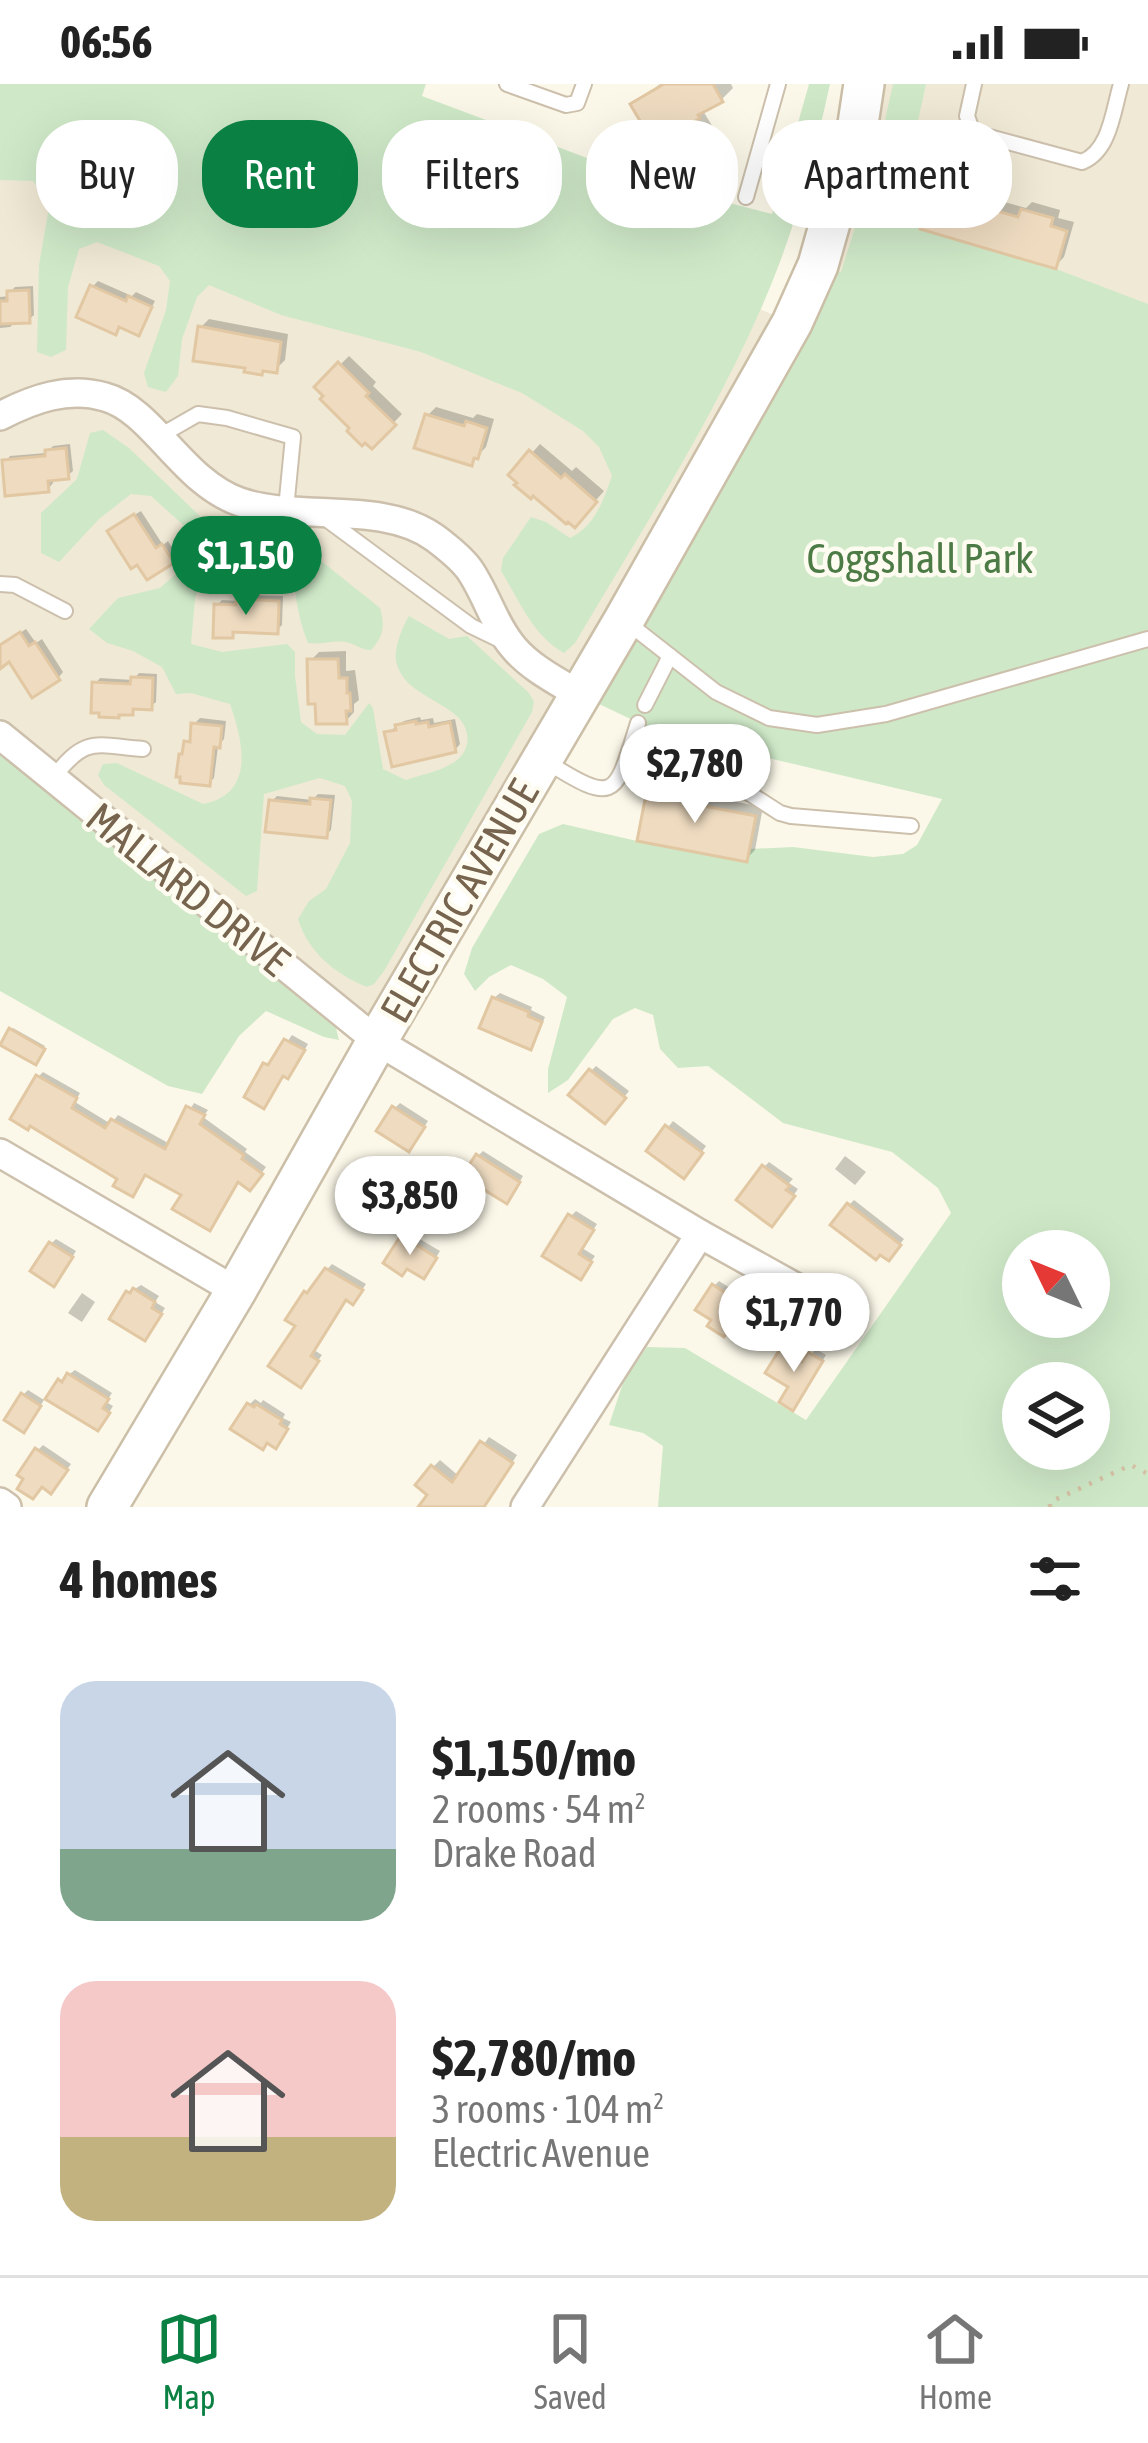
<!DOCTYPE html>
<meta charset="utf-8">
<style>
body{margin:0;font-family:"Asap Condensed",sans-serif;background:#f2f2f2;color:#222;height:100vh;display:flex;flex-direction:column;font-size:45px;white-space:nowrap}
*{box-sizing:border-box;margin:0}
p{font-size:39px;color:#767676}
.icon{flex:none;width:66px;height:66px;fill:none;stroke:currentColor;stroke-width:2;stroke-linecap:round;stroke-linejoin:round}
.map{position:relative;height:1423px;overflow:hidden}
.panel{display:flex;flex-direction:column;background:#fff;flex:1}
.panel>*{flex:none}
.top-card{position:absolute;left:36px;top:36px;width:1077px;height:108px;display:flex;gap:24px}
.needle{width:78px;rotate:313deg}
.controls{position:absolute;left:1002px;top:1146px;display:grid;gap:24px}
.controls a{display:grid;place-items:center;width:108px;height:108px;border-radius:50%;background:#fff;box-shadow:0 12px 48px #0002;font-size:60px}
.price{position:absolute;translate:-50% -102px;padding:0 27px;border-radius:42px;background:#fff;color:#222;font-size:39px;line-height:78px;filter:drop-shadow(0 3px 6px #0008)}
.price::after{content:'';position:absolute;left:50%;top:72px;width:36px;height:27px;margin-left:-18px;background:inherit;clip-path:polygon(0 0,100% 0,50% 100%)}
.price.selected{background:#0b8043;color:#fff}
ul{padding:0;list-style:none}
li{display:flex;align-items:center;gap:36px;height:300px;padding:0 60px}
li span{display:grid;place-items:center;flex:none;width:336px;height:240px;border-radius:36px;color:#555}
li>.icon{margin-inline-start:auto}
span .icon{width:144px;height:144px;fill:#fffc;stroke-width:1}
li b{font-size:51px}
h2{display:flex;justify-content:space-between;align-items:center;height:144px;padding:0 60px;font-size:51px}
.tag{padding:0 42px;border-radius:48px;background:#fff;box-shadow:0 12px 48px #0002;font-size:42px;line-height:108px}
.tag.selected{background:#0b8043;color:#fff}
.status{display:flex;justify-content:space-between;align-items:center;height:84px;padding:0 60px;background:#fff;direction:ltr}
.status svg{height:33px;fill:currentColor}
.tab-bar{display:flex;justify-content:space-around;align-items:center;height:168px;border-top:3px solid #e0e0e0;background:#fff;font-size:33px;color:#767676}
.tab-bar a{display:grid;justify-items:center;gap:6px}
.tab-bar .selected{color:#0b8043}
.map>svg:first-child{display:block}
.residential{fill:#f0e9d5}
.green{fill:#cfe9c8;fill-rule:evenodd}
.shadow{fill:#0003}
.building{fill:#eedbc0;stroke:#e2c7a3;stroke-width:3}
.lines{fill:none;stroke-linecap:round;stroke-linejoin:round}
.service-casing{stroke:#ccc0ad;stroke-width:18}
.minor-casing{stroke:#ccc0ad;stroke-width:32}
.secondary-casing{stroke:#ccbfa8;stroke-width:44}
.path{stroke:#d5c1a5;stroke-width:4.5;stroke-dasharray:3 9;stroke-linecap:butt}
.service{stroke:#fff;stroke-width:14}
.minor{stroke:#fff;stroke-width:27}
.secondary{stroke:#fff;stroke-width:39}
.labels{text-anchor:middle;stroke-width:9;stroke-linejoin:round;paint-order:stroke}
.park-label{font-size:42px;fill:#4c7b46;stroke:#fefbf0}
.street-label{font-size:42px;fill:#76644e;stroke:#fefbf0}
</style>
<div class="status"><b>06:56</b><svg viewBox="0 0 49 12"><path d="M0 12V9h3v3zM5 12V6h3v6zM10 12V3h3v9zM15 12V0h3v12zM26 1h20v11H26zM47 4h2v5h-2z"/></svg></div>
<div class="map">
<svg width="1148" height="1423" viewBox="0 0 1148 1423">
<rect width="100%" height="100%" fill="#fcf8e9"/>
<g class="residential">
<polygon points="242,0 792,239 377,957 0,651 0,13"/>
<polygon points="864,0 1148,0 1148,296 818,181"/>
</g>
<g class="green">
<path d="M0,0h426l-4,12 165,62 82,39 53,4 50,13 37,-130h21c-17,78 -38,156 -71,229 -51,115 -120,222 -184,330l-11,10c-31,-17 -45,-53 -63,-82l2,-13 28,-41 15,5 24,16c25,-12 33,-37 42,-62l-13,-29 -16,-16 -61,-38 -101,-41 -140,-37 -72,-30 -12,12 -15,42 -4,37 -12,16 -18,-5 -4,-14 22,-63 4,-29 -11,-15 -62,-24 -18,7 -11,38 -2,63 -15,7 -14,-5 2,-87 11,-63 -17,-21 -33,-1z"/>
<path d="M893,0h33l-16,74 1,32 9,39 136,40 92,35v1203h-490l5,-61 -20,-13 -34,-8 15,-45 23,-33 38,1 121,72 145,-207 -13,-25 -46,-36 -109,-29 -75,-57 -30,2 -18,-19 -7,-34 -18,-7 -22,11 -45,61 -20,13v-24l19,-72 -24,-18 -32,-14 -22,12 -14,14 -11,-17 8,-26 67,-114 24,-10 74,17 112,8 44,-2 80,10 30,-3 14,-9 25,-46 -284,-67 -78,-37 238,-430 23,7 35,-111zM1023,1167h66v66h-66zM1023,1299h66v66h-66z"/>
<path d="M103,346l26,18 76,73v42l-10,36 -4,45 31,8 65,-8 8,8v24l6,46 16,12 28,1 24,-32 4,5 10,61 23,11c14,-5 32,-8 45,-16 19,-10 22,-31 7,-47 -19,-18 -56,-26 -62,-56 -2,-13 6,-34 13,-45l40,23 18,-3 62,57 5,9 -2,10 -148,259 -10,13 -7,3c-32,-13 -59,-35 -69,-68l11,-18 17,-12 24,-46 2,-42 -7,-15 -25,-8 -56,16 -7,97 -11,5 -142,-111 -6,-10 5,-11 14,-1 86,41c53,-10 40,-63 27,-100l-39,-11 -15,1 -14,-27 -29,-16 -26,-8 -18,-14 29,-31 42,-10 38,-34 -6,-21 -41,-37 -20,-2 -32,25 -40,43 -18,-9v-40l36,-34 13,-46z"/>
<path d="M294,459l11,5 75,60c5,18 4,28 -9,42 -11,0 -16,-7 -26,-8 -12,-2 -24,3 -37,1 -13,-32 -15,-65 -16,-99z"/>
<polygon points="0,670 336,944 339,956 324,953 266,927 239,952 202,1010 168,1002 0,907"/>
</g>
<g class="shadow">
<polygon points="660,0 731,0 733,4 721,16 703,27 731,72 719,84 634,20"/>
<polygon points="965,98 993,106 990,114 1026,124 1032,118 1060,126 1058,134 1074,138 1064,173 1055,182 933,109 942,100 959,105"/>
<polygon points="98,197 132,212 136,208 155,217 138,248 122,241 115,247 93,202"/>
<polygon points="33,202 34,231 28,236 17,236 10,243 0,244 0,213 10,212 10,208 15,203"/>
<polygon points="209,235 288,250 285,276 276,285 200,244"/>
<polygon points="349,272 376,298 373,302 402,330 372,361 318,303"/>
<polygon points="436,323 473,334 477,330 494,335 486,363 471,378 427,332"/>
<polygon points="70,360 73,387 67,392 53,393 53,399 48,405 5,378 10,372 46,369 53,362"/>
<polygon points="540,360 572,387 576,383 604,407 583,431 512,391"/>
<polygon points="141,427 163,461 168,457 177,472 172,477 116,442"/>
<polygon points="244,511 283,512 282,541 276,547 238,546 232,551 217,521 222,516 238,517"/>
<polygon points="26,545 36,559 42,555 63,588 58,594 0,569 3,560"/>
<polygon points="346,567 346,587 355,586 359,616 354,620 354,628 346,637 310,577 319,568"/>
<polygon points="139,589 157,590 156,618 150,623 138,623 132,628 95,600 100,594 133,596"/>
<polygon points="420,633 421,636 433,634 434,639 455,635 460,660 455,666 387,649 404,637"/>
<polygon points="200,634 226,637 224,655 218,662 214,694 209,699 186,659 193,652 194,640"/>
<polygon points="659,698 687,703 691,700 713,704 711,713 763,723 755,766 746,775 650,707"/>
<polygon points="318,710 335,711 331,746 326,751 272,717 277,712 312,716"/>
<polygon points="500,909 532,923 531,926 545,933 535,957 530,962 494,914"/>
<polygon points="13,944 45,962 35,977 3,959"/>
<polygon points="292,951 308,960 293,986 284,989 266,981 271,975 274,977"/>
<polygon points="596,982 629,1007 610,1031 591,987"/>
<polygon points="43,988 80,1009 75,1018 111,1040 118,1031 170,1060 194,1019 208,1026 203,1033 247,1065 245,1068 266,1083 255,1098 239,1096 185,1110 146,1089 121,1094 38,993"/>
<polygon points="400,1019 428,1037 414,1059 395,1024"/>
<polygon points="673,1037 706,1062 689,1086 650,1066"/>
<polygon points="483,1067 523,1092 512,1111 478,1072"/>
<polygon points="845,1072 866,1088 855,1101 835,1085"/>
<polygon points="769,1078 793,1095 789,1099 798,1105 777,1134 764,1083"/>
<polygon points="854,1116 904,1155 894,1168 881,1167 849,1121"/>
<polygon points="576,1127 597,1140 582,1164 595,1172 581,1192 571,1132"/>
<polygon points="408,1148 440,1167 428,1186 403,1153"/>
<polygon points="56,1155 76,1167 59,1194 51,1160"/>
<polygon points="332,1180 366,1200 358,1212 347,1213 314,1266 322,1271 305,1295 299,1242 306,1209"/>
<polygon points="719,1197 747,1215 729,1244 714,1202"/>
<polygon points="141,1201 159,1212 155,1218 165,1224 150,1248 129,1209"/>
<polygon points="82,1209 95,1218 82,1238 68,1229"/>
<polygon points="787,1261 808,1274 816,1265 826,1271 798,1317 782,1267"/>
<polygon points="75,1286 112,1309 106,1318 113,1322 103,1338 60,1297"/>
<polygon points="28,1306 44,1316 29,1340 23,1311"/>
<polygon points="255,1315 261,1319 263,1316 285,1330 283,1334 291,1338 280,1356 249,1321"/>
<polygon points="489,1353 517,1371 484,1423 422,1423 432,1410 433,1383 440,1376 460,1393"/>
<polygon points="43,1361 71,1380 56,1401 43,1400 38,1366"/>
</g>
<g class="building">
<polygon points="664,0 713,0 723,18 698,31 700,34 692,39 721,86 688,106 671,78 666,81 630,20"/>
<polygon points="954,105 986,115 983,123 1018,133 1021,125 1053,134 1051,142 1067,147 1056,185 920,145 930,107 952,113"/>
<polygon points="90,201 126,217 128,212 152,223 139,252 119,243 116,251 76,233"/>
<polygon points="29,206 30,239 0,240 0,217 7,217 7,207"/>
<polygon points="198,242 281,258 277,289 263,287 262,291 244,288 245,284 193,277"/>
<polygon points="338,278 369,309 366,312 396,341 372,365 365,359 362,362 347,347 349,344 320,315 323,312 314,303"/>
<polygon points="425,330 464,342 466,337 487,344 478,375 474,374 472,382 414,364"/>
<polygon points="66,364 69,395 48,397 49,408 5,412 2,376 45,372 45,366"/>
<polygon points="529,366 561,394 565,390 597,418 575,444 568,438 566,440 533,412 531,415 514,401 517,399 508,391"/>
<polygon points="134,430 156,464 162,460 174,479 147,496 137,481 131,485 107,447"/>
<polygon points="236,515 279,517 278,550 233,548 233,554 213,554 214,520 236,521"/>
<polygon points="20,548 29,562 35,558 60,596 32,614 9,578 0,585 0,561"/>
<polygon points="307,575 338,575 339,594 347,594 347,609 350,609 351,627 346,627 347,640 316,640 315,620 308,620"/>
<polygon points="131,593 153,594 152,626 133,625 133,631 119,631 119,634 99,633 99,629 91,629 92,598 130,600"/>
<polygon points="416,637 416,640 428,638 429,643 450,638 456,668 392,683 384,648 396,646 395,641"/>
<polygon points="191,639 222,642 220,664 214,663 210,702 180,699 180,693 176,693 179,670 182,670 184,657 190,658"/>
<polygon points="647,705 679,711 680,707 706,712 704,722 756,732 747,778 637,757"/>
<polygon points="310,714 331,716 327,754 265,748 269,716 310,720"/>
<polygon points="492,913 529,928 528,932 542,938 531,966 479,944"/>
<polygon points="9,944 45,965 36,981 0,961"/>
<polygon points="284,955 305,966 288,995 283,992 264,1025 244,1013 263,979 268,981"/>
<polygon points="589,985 626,1014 605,1040 568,1011"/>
<polygon points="36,991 77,1014 72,1024 105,1044 111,1035 165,1065 186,1022 205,1031 200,1040 244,1071 242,1075 263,1090 250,1107 238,1098 210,1147 172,1125 181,1111 145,1091 133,1113 113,1102 117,1095 30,1042 28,1046 10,1035"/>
<polygon points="392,1022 425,1043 409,1068 376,1047"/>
<polygon points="665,1041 703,1069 684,1095 646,1067"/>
<polygon points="476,1070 520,1098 507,1120 462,1092"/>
<polygon points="762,1081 790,1102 786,1106 795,1112 772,1143 736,1116"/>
<polygon points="847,1119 901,1161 889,1177 880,1171 876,1176 830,1141"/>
<polygon points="568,1130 594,1146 579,1170 592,1178 581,1196 542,1172"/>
<polygon points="401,1151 437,1174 424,1195 407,1185 402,1192 383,1179"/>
<polygon points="49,1158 73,1173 54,1203 30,1187"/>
<polygon points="325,1184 363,1206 353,1221 346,1216 311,1272 319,1277 301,1304 268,1282 295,1242 285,1236 304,1207 307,1209"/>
<polygon points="712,1200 744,1221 724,1253 707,1242 711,1236 695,1226"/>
<polygon points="133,1204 155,1218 152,1224 162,1230 145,1257 109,1235 126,1207 130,1209"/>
<polygon points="780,1265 802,1278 808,1268 823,1277 793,1327 779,1318 788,1303 765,1289"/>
<polygon points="67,1289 109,1315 103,1324 110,1329 98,1347 45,1315 58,1295 62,1298"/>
<polygon points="21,1309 41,1322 24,1349 4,1336"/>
<polygon points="247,1319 254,1323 256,1320 282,1336 280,1340 288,1345 276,1365 267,1359 263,1366 230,1345"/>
<polygon points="480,1357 513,1379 484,1423 418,1423 427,1411 415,1401 431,1381 452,1398"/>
<polygon points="35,1364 68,1386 51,1410 42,1403 33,1415 17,1405 23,1395 17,1391"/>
</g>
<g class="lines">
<defs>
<g id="service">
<polyline points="507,0 566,21 577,19 584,0"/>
<path d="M974,0l-7,32 5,14 10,5 100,27c28,-11 31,-51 39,-78"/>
<polyline points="746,113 778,0"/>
<polyline points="158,353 198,330 227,334 293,353 286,425"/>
<polyline points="325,434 471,542 504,558"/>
<polyline points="0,500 15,501 65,527"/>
<polyline points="628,539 716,608 769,634 817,641 886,630 1148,555"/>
<polyline points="645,621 670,572"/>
<path d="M547,678c70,44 68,34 91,-39"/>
<polyline points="626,679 738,702 780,729 791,732 911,742"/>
<path d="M53,694c33,-42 40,-33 90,-29"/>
</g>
<g id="minor">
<path d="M0,332c33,-17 68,-30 105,-19 48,13 77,85 135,105 59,20 143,-2 195,36 12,9 25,19 34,31 17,24 25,56 45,79 17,20 43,33 66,47"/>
<polyline points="0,651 377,957 700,1150 842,1229"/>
<polyline points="0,1069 236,1207"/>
<polyline points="0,1418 7,1423"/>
<polyline points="525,1423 700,1150"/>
</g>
<polyline id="secondary" points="107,1423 236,1207 377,957 624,536 792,239 818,181 858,40 864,0"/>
</defs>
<use href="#service" class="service-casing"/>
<use href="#minor" class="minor-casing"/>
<use href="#secondary" class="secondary-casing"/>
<polyline class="path" points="1050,1423 1050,1418 1131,1381 1148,1390"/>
<use href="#service" class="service"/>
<use href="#minor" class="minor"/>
<use href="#secondary" class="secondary"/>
</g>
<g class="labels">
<g class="park-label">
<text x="920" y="489">Coggshall Park</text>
</g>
<g class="street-label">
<text transform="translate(188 805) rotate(39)" y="15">MALLARD DRIVE</text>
<text transform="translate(459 817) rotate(-60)" y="15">ELECTRIC AVENUE</text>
</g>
</g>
</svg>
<div class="controls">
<a><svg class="needle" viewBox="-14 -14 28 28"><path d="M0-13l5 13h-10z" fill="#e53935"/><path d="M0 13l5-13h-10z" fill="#767676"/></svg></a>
<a><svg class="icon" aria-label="layers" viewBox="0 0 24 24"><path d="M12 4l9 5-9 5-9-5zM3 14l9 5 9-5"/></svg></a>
</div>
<b class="price selected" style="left:246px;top:534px">$1,150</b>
<b class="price" style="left:695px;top:742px">$2,780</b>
<b class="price" style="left:410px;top:1174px">$3,850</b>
<b class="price" style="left:794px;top:1291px">$1,770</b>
<div class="top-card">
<a class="tag">Buy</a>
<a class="tag selected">Rent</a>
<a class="tag">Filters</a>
<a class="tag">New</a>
<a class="tag">Apartment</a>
</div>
</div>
<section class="panel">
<h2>4 homes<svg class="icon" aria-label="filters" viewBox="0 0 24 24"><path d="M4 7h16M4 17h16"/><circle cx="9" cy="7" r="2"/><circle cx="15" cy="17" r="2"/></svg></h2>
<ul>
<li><span style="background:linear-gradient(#c9d6e8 70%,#7fa58c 0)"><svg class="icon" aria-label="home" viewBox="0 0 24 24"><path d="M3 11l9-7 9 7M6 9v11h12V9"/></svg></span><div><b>$1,150/mo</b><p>2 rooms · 54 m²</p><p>Drake Road</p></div></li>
<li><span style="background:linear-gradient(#f6c9c9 65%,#c2b280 0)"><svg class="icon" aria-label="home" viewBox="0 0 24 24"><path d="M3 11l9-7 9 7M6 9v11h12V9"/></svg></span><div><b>$2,780/mo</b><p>3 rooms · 104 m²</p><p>Electric Avenue</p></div></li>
</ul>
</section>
<nav class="tab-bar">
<a class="selected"><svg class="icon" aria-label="map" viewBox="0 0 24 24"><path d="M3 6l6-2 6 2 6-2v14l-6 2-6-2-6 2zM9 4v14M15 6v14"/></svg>Map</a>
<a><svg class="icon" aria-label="saved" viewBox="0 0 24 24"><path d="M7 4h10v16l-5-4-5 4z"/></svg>Saved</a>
<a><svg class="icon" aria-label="home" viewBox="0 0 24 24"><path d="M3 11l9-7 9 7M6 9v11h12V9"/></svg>Home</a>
</nav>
